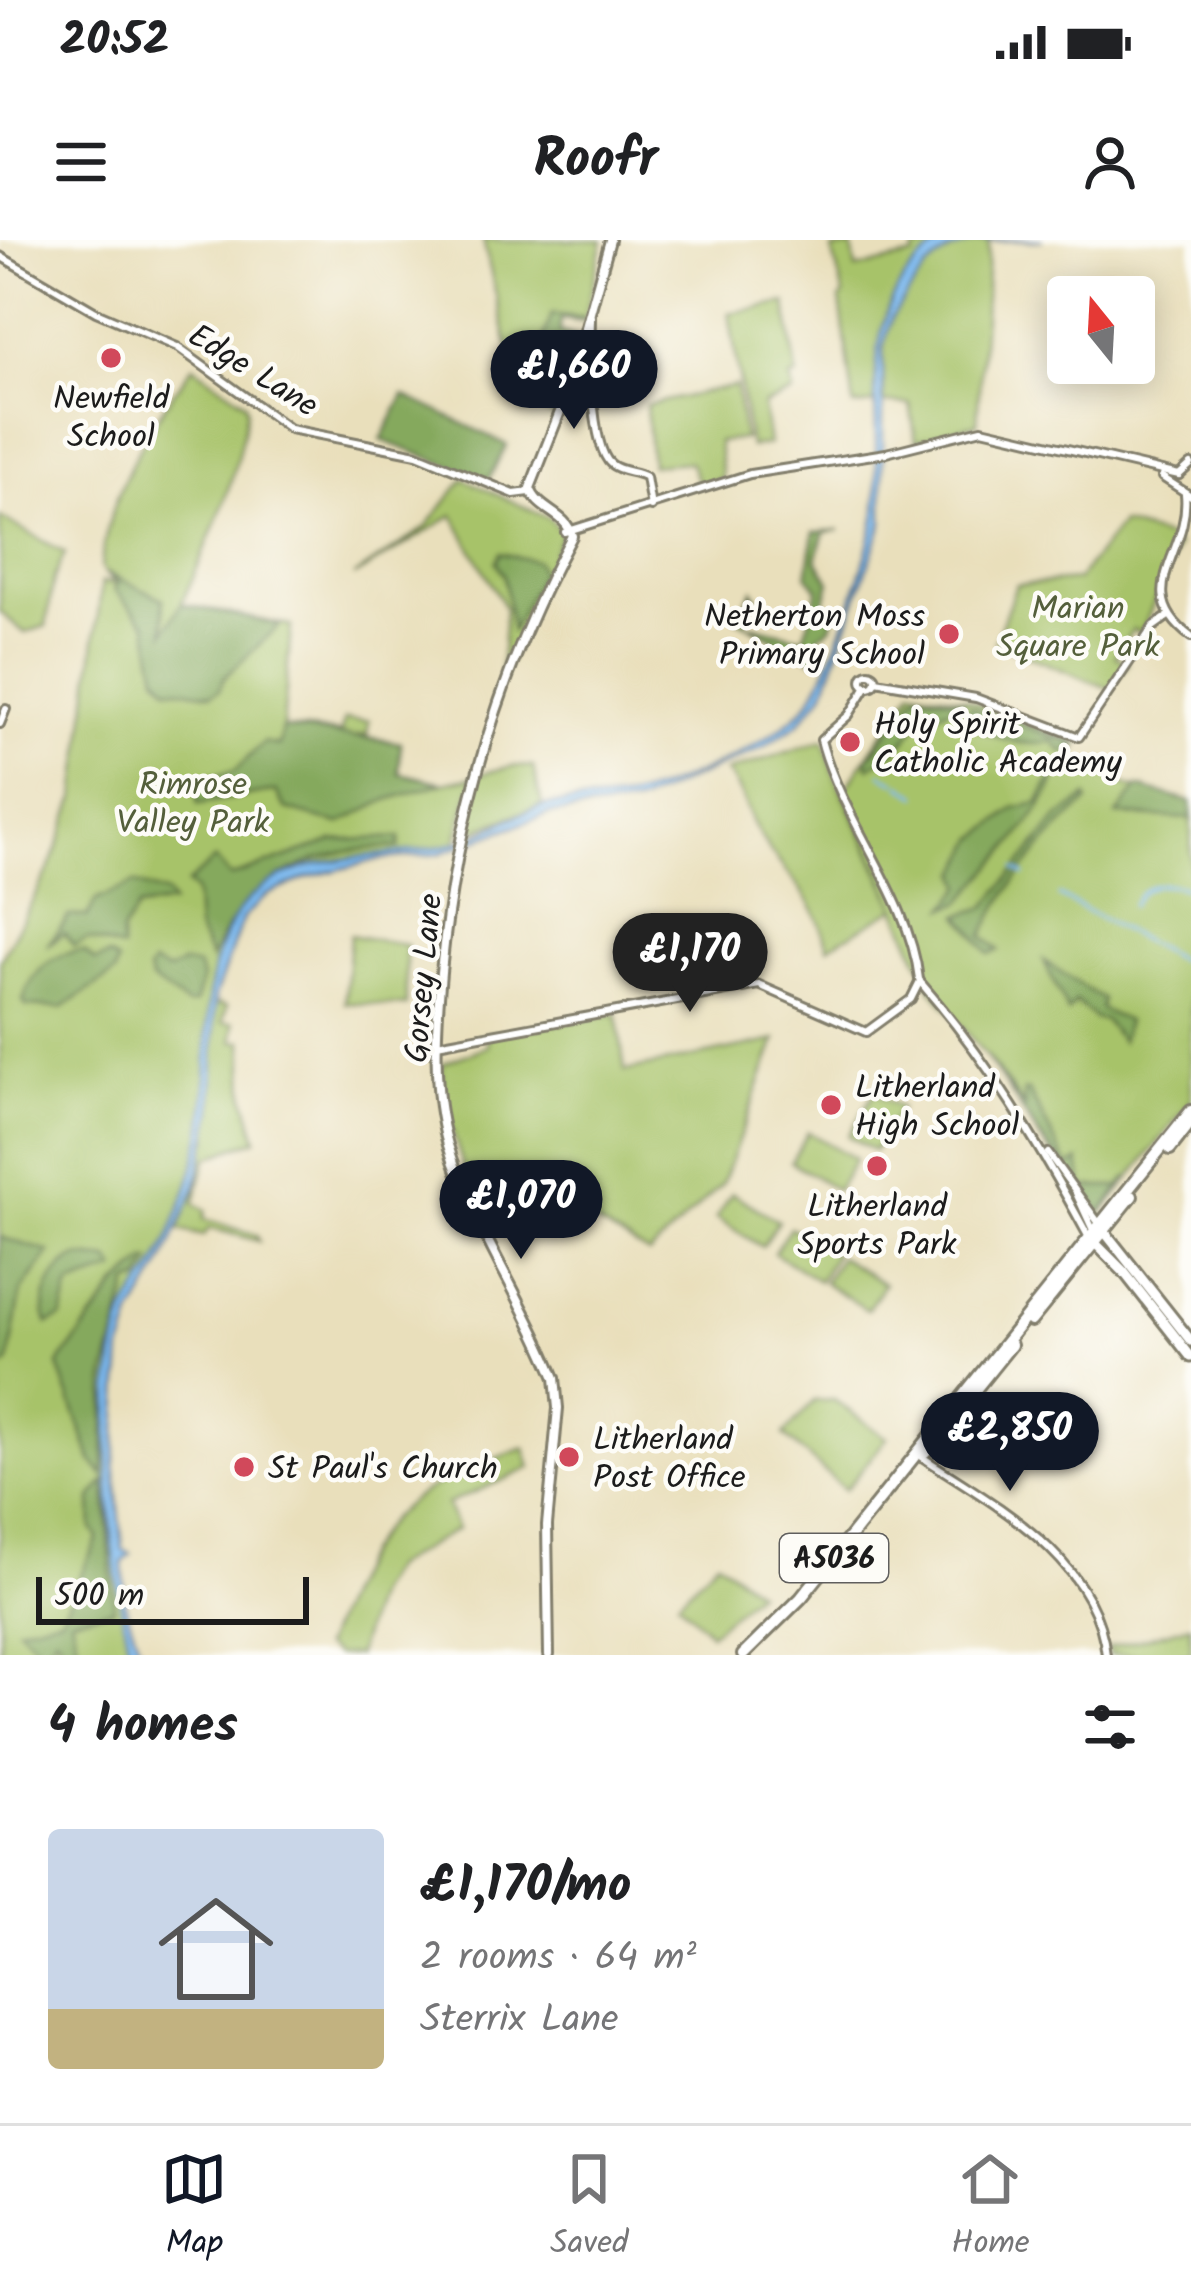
<!DOCTYPE html>
<meta charset="utf-8">
<style>
body{margin:0;font-family:Kalam,sans-serif;background:#f6f6f6;color:#202124;height:100vh;display:flex;flex-direction:column;font-size:45px;white-space:nowrap}
*{box-sizing:border-box;margin:0}
p{font-size:39px;color:#757577}
.icon{flex:none;width:66px;height:66px;fill:none;stroke:currentColor;stroke-width:2;stroke-linecap:round;stroke-linejoin:round}
.map{position:relative;height:1415px;overflow:hidden}
.drawer{display:flex;flex-direction:column;background:#fff;flex:1}
.drawer>*{flex:none}
.needle{width:78px;rotate:342deg}
.fabs{position:absolute;left:1047px;top:36px;display:grid;gap:24px}
.fabs a{display:grid;place-items:center;width:108px;height:108px;border-radius:12px;background:#fff;box-shadow:0 6px 30px #0003;font-size:60px}
.scale{position:absolute;left:36px;bottom:30px;width:273px;box-sizing:border-box;padding-left:12px;border:6px solid #1c1c1c;border-top:0;font-size:33px;line-height:42px;white-space:nowrap;color:#1c1c1c;-webkit-text-stroke:9px #fdfcf7;paint-order:stroke}
.price{position:absolute;translate:-50% -102px;padding:0 27px;border-radius:42px;background:#111827;color:#fff;font-size:39px;line-height:78px;filter:drop-shadow(0 3px 6px #0008)}
.price::after{content:'';position:absolute;left:50%;top:72px;width:36px;height:27px;margin-left:-18px;background:inherit;clip-path:polygon(0 0,100% 0,50% 100%)}
.price.selected{background:#222;color:#fff}
ul{padding:0;list-style:none}
li{display:flex;align-items:center;gap:36px;height:300px;padding:0 48px}
li span{display:grid;place-items:center;flex:none;width:336px;height:240px;border-radius:12px;color:#555}
li>.icon{margin-inline-start:auto}
span .icon{width:144px;height:144px;fill:#fffc;stroke-width:1}
li b{font-size:51px}
h2{display:flex;justify-content:space-between;align-items:center;height:144px;padding:0 48px;font-size:51px}
.status{display:flex;justify-content:space-between;align-items:center;height:84px;padding:0 60px;background:#fff;direction:ltr}
.status svg{height:33px;fill:currentColor}
header{display:flex;justify-content:space-between;align-items:center;height:156px;padding:0 48px;background:#fff;font-size:54px;font-weight:700}
.tabs{display:flex;justify-content:space-around;align-items:center;height:168px;border-top:3px solid #e0e0e0;background:#fff;font-size:33px;color:#757577}
.tabs a{display:grid;justify-items:center;gap:6px}
.tabs .selected{color:#111827}
.map>svg:first-child{display:block}
.green{fill:#a7c369;stroke:#627042;stroke-width:3}
.forest{fill:#85a95d;stroke:#50623c;stroke-width:3}
.water{fill:#7dbaf0;stroke:#4c6b86;stroke-width:3}
.lines{fill:none;stroke-linecap:round;stroke-linejoin:round}
.stream{stroke:#7dbaf0;stroke-width:3}
.tertiary-casing{stroke:#827e6c;stroke-width:12}
.secondary-casing{stroke:#827e6c;stroke-width:14}
.primary-casing{stroke:#827e6c;stroke-width:15}
.trunk-casing{stroke:#827e6c;stroke-width:16}
.tertiary{stroke:#fff;stroke-width:6}
.secondary{stroke:#fff;stroke-width:8}
.primary{stroke:#fff;stroke-width:9}
.trunk{stroke:#fff;stroke-width:10}
.poi-dot{fill:#d1495b;stroke:#fdfcf7;stroke-width:4.5}
.labels{text-anchor:middle;stroke-width:9;stroke-linejoin:round;paint-order:stroke}
.shield{fill:#fdfcf7;stroke:#605f5e;stroke-width:3}
.shield-label{font-size:30px;font-weight:bold;fill:#1c1c1c}
.street-label{font-size:33px;fill:#1c1c1c;stroke:#fdfcf7}
.poi-label{font-size:33px;fill:#1c1c1c;stroke:#fdfcf7;text-anchor:start}
.park-label{font-size:33px;fill:#545f3b;stroke:#fdfcf7}
</style>
<div class="status"><b>20:52</b><svg viewBox="0 0 49 12"><path d="M0 12V9h3v3zM5 12V6h3v6zM10 12V3h3v9zM15 12V0h3v12zM26 1h20v11H26zM47 4h2v5h-2z"/></svg></div>
<header><svg class="icon" aria-label="menu" viewBox="0 0 24 24"><path d="M4 6h16M4 12h16M4 18h16"/></svg>Roofr<svg class="icon" aria-label="person" viewBox="0 0 24 24"><circle cx="12" cy="8" r="4"/><path d="M4 21q1-7 8-7t8 7"/></svg></header>
<div class="map">
<svg width="1191" height="1415" viewBox="0 0 1191 1415">
<rect width="100%" height="100%" fill="#fdfcf7"/>
<filter id="ink" filterUnits="userSpaceOnUse"><feTurbulence type="fractalNoise" baseFrequency=".00833" numOctaves="2"/><feDisplacementMap in="SourceGraphic" scale="24" xChannelSelector="R" yChannelSelector="G"/><feConvolveMatrix kernelMatrix="1 2 1 2 8 2 1 2 1" color-interpolation-filters="sRGB"/></filter>
<filter id="wash" filterUnits="userSpaceOnUse"><feTurbulence type="fractalNoise" baseFrequency=".004" numOctaves="4" result="noise"/><feDisplacementMap in="SourceGraphic" scale="48" xChannelSelector="R" yChannelSelector="G"/><feGaussianBlur stdDeviation="2.7" result="paint"/><feColorMatrix in="noise" values="0 0 0 0 0 0 0 0 0 0 0 0 0 0 0 0 0 1.4 0 .05"/><feComposite in="paint" operator="in"/></filter>
<g filter="url(#wash)">
<rect width="100%" height="100%" fill="#e9dfbb"/>
<g class="green">
<polygon points="483,0 603,0 585,78 552,75 569,140 554,176 537,169 524,172"/>
<path d="M925,0h25c-65,34 -74,99 -75,164l-21,2 -14,-106 4,-5 -12,-45 20,-3 4,22 58,-13v-6l11,-2z"/>
<path d="M989,1l-12,182 -61,18 -6,-37 -26,-1c0,-21 -3,-45 1,-66 10,-46 55,-95 104,-96z"/>
<polygon points="786,63 797,136 790,138 793,153 763,165 769,204 750,207 729,73"/>
<path d="M193,126l52,36 2,7c-10,71 -36,130 -66,195l110,22 -8,102 58,5 3,-13 25,1 -2,14h-10l44,8 -2,30 44,10 31,-6 -19,68c-136,22 -247,23 -242,195l2,-37 12,3 -4,16 11,1 -1,18h10l2,56 12,42 -50,19 -13,46 12,6 -2,9 53,16 2,6 -50,-13 -5,8 -25,-6 30,-93 1,-34 -21,93 -68,143 -9,114 8,142 16,60h-136v-694l50,-93 26,-71 26,-215 12,2 -13,-16c5,-71 50,-146 92,-202z"/>
<polygon points="736,146 744,199 718,202 722,238 700,246 690,222 651,225 646,165"/>
<polygon points="464,239 550,279 562,292 500,443 505,368 453,275 353,337 426,287"/>
<polygon points="0,277 65,313 54,338 46,386 25,393 0,372"/>
<polygon points="1121,284 1170,298 1177,307 1141,394 1133,389 1115,416 1128,424 1110,449 995,403 1016,345 1077,340"/>
<polygon points="913,449 967,459 1079,503 1072,520 1128,546 1191,565 1191,861 1099,977 1038,896 998,831 930,747 845,549"/>
<path d="M824,500l11,37 61,131 -68,39c-17,-63 -50,-74 -75,-124 -9,-20 -12,-34 -27,-51z"/>
<polygon points="513,526 533,527 542,565 465,594 479,534"/>
<polygon points="350,695 406,705 406,766 345,763"/>
<polygon points="617,774 625,831 776,800 722,944 649,1014 523,940 482,944 467,939 444,863 442,824 488,806 486,794"/>
<polygon points="874,853 900,868 874,911 848,896"/>
<polygon points="808,892 855,919 837,950 791,922"/>
<polygon points="732,953 778,981 762,1007 716,978"/>
<polygon points="790,987 835,1014 819,1041 774,1013"/>
<polygon points="840,1017 884,1044 867,1070 824,1042"/>
<polygon points="834,1160 887,1198 845,1250 784,1195 814,1161"/>
<path d="M525,1208l6,20 -84,36 10,25 -65,38 -17,27 -18,61h-21l-13,-8c53,-128 66,-152 202,-199z"/>
<polygon points="717,1320 757,1351 710,1393 678,1361"/>
<polygon points="1191,1385 1191,1415 1109,1415 1108,1408"/>
</g>
<g class="forest">
<polygon points="552,74 585,78 584,82 561,79 560,92 580,98 569,140 551,131 543,99"/>
<polygon points="404,155 507,205 488,240 381,200"/>
<path d="M840,290l-15,2c-11,37 -13,16 5,50l-9,32 14,-2 -4,15 -13,9 -2,25 -80,-42 17,-29 6,10 -6,-6 -7,12v18l58,14 14,-49 -11,-14 7,-43z"/>
<polygon points="500,313 536,321 541,332 512,391 504,336 496,322"/>
<polygon points="107,333 163,359 165,392 181,364 280,385 224,438 219,450 211,454 168,447 157,435 147,384 114,350 118,342"/>
<polygon points="918,452 963,461 918,483 898,510 869,527 867,520"/>
<path d="M969,466l107,39 -12,8 -12,-12c-27,9 -68,-6 -89,-23z"/>
<polygon points="282,488 401,503 399,533 443,543 387,560 339,584 286,569 276,551 198,564 195,540 235,531 264,502 279,506"/>
<path d="M1054,526c13,27 -72,110 -92,136l-16,6 17,-22 -4,-13 17,-34 39,-31 24,-5 13,-28 -10,-5z"/>
<polygon points="1138,547 1191,562 1191,579 1117,575"/>
<path d="M1087,557l1,5c-39,31 -84,87 -105,134l16,14 -10,4 -29,-39 26,-8 71,-88z"/>
<path d="M400,597l-1,10c-85,1 -154,32 -188,112l-14,-30 -2,-38 -8,-7 28,-25 16,18 101,-36z"/>
<polygon points="134,643 166,654 172,663 138,668 122,692 122,709 88,699 74,706 64,693 47,706 69,676 88,676 96,660"/>
<path d="M84,711l11,10 14,-5 9,6 -3,11 -53,35 -36,-2 -3,-5c10,-30 28,-49 61,-50z"/>
<polygon points="1044,721 1102,759 1101,769 1127,781 1121,801 1104,780 1095,779 1076,761 1068,772"/>
<polygon points="183,723 198,726 202,739 195,764 187,765 151,740 148,731 153,724 169,731"/>
<polygon points="986,816 1025,867 1024,851 1029,851 1068,926 1079,921 1083,947 1119,947 1129,936 1102,972 1041,898"/>
<polygon points="0,997 50,1012 21,1052 9,1123 0,1129"/>
<path d="M78,1017l32,3 6,10 -46,16 -8,31 -14,7c-12,-24 7,-57 30,-67z"/>
<polygon points="146,1021 151,1021 141,1040 129,1044 106,1135 104,1236 92,1221 58,1125 117,1046"/>
<polygon points="105,1241 114,1369 71,1378 79,1413 68,1415 56,1396 44,1414 18,1387 61,1377 98,1298 92,1288 91,1258"/>
</g>
<path class="water" d="M950,0h93l-63,1 -31,10 -23,18 -34,48 -9,31v175l-59,170 -26,31 -35,23 -127,57 -88,10 -110,40 -58,5 -74,19 -39,17 -24,23 -28,78 -2,114 -17,77 -34,78 -30,52 -10,33 -7,113 8,87 8,4 -8,8 3,46 16,47h-11c-21,-76 -36,-267 -7,-340 8,-21 26,-37 35,-56 9,-17 18,-41 25,-61 10,-29 19,-63 21,-93 5,-64 -7,-124 27,-184 45,-77 155,-58 226,-79 26,-8 52,-25 79,-34 30,-9 64,-4 94,-11 47,-12 147,-56 176,-93 23,-30 66,-157 69,-196 6,-91 -28,-215 74,-268z"/>
<g class="lines">
<g class="stream">
<polyline points="881,534 897,542"/>
<polyline points="901,545 918,556"/>
<polyline points="1015,629 1025,635"/>
<polyline points="1059,656 1191,726"/>
<path d="M1132,666c13,-26 33,-24 59,-17"/>
</g>
</g>
</g>
<g filter="url(#ink)">
<g class="lines">
<defs>
<g id="tertiary">
<polyline points="0,16 96,72 177,107 290,189 417,214 514,254 530,252"/>
<path d="M591,77c-1,28 -1,130 20,147 11,9 24,6 35,13l5,30"/>
<polyline points="1179,235 1191,224"/>
<polyline points="1162,237 1191,256"/>
<path d="M1185,254c6,58 -56,97 6,143"/>
<polyline points="565,292 750,234 886,213 982,189 1179,235"/>
<circle cx="869" cy="440" r="7"/>
<polyline points="876,441 976,458 1079,497 1153,387 1167,377"/>
<path d="M867,446l-18,29 -28,25c21,81 88,155 98,239"/>
<polyline points="0,484 6,469"/>
<path d="M922,744c66,76 117,161 165,250"/>
<polyline points="437,804 759,745 866,792 911,759 920,741"/>
<polyline points="1048,913 1098,982"/>
<polyline points="1076,953 1093,990"/>
<path d="M919,1215c74,49 177,102 187,200"/>
</g>
<path id="secondary" d="M549,1415l-2,-130 11,-117 -3,-30c-31,-79 -82,-150 -107,-233 -16,-56 -12,-116 -7,-173 15,-155 57,-299 131,-436 -6,-24 -35,-25 -42,-48l39,-99 41,-149"/>
<g id="primary">
<polyline points="1100,986 1191,1101"/>
<polyline points="1090,998 1124,1032 1191,1117"/>
</g>
<g id="trunk">
<polyline points="1170,909 1191,882"/>
<polyline points="1031,1081 1132,956"/>
<polyline points="925,1212 1011,1105"/>
<polyline points="743,1415 801,1358 1191,871"/>
</g>
</defs>
<use href="#tertiary" class="tertiary-casing"/>
<use href="#secondary" class="secondary-casing"/>
<use href="#primary" class="primary-casing"/>
<use href="#trunk" class="trunk-casing"/>
<use href="#tertiary" class="tertiary"/>
<use href="#secondary" class="secondary"/>
<use href="#primary" class="primary"/>
<use href="#trunk" class="trunk"/>
</g>
</g>
<g class="poi-dot">
<circle cx="111" cy="118" r="12"/>
<circle cx="949" cy="394" r="12"/>
<circle cx="850" cy="502" r="12"/>
<circle cx="831" cy="865" r="12"/>
<circle cx="877" cy="926" r="12"/>
<circle cx="569" cy="1217" r="12"/>
<circle cx="244" cy="1227" r="12"/>
</g>
<g class="labels">
<rect class="shield" x="780" y="1294" width="108" height="48" rx="9"/>
<g class="shield-label">
<text x="834" y="1328">A5036</text>
</g>
<g class="street-label">
<text transform="translate(254 129) rotate(32)" y="12">Edge Lane</text>
<text transform="translate(422 738) rotate(-85)" y="12">Gorsey Lane</text>
</g>
<g class="poi-label">
<text x="111" y="169" text-anchor="middle">Newfield<tspan x="111" dy="38">School</tspan></text>
<text x="925" y="387" text-anchor="end">Netherton Moss<tspan x="925" dy="38">Primary School</tspan></text>
<text x="874" y="495">Holy Spirit<tspan x="874" dy="38">Catholic Academy</tspan></text>
<text x="855" y="858">Litherland<tspan x="855" dy="38">High School</tspan></text>
<text x="877" y="977" text-anchor="middle">Litherland<tspan x="877" dy="38">Sports Park</tspan></text>
<text x="593" y="1210">Litherland<tspan x="593" dy="38">Post Office</tspan></text>
<text x="268" y="1239">St Paul's Church</text>
</g>
<g class="park-label">
<text x="1078" y="379">Marian<tspan x="1078" dy="38">Square Park</tspan></text>
<text x="193" y="555">Rimrose<tspan x="193" dy="38">Valley Park</tspan></text>
</g>
</g>
</svg>
<div class="fabs">
<a><svg class="needle" viewBox="-14 -14 28 28"><path d="M0-13l5 13h-10z" fill="#e53935"/><path d="M0 13l5-13h-10z" fill="#757577"/></svg></a>
</div>
<div class="scale">500 m</div>
<b class="price" style="left:574px;top:192px">£1,660</b>
<b class="price selected" style="left:690px;top:775px">£1,170</b>
<b class="price" style="left:521px;top:1022px">£1,070</b>
<b class="price" style="left:1010px;top:1254px">£2,850</b>
</div>
<section class="drawer">
<h2>4 homes<svg class="icon" aria-label="filters" viewBox="0 0 24 24"><path d="M4 7h16M4 17h16"/><circle cx="9" cy="7" r="2"/><circle cx="15" cy="17" r="2"/></svg></h2>
<ul>
<li><span style="background:linear-gradient(#c9d6e8 75%,#c2b280 0)"><svg class="icon" aria-label="home" viewBox="0 0 24 24"><path d="M3 11l9-7 9 7M6 9v11h12V9"/></svg></span><div><b>£1,170/mo</b><p>2 rooms · 64 m²</p><p>Sterrix Lane</p></div></li>
</ul>
</section>
<nav class="tabs">
<a class="selected"><svg class="icon" aria-label="map" viewBox="0 0 24 24"><path d="M3 6l6-2 6 2 6-2v14l-6 2-6-2-6 2zM9 4v14M15 6v14"/></svg>Map</a>
<a><svg class="icon" aria-label="saved" viewBox="0 0 24 24"><path d="M7 4h10v16l-5-4-5 4z"/></svg>Saved</a>
<a><svg class="icon" aria-label="home" viewBox="0 0 24 24"><path d="M3 11l9-7 9 7M6 9v11h12V9"/></svg>Home</a>
</nav>
